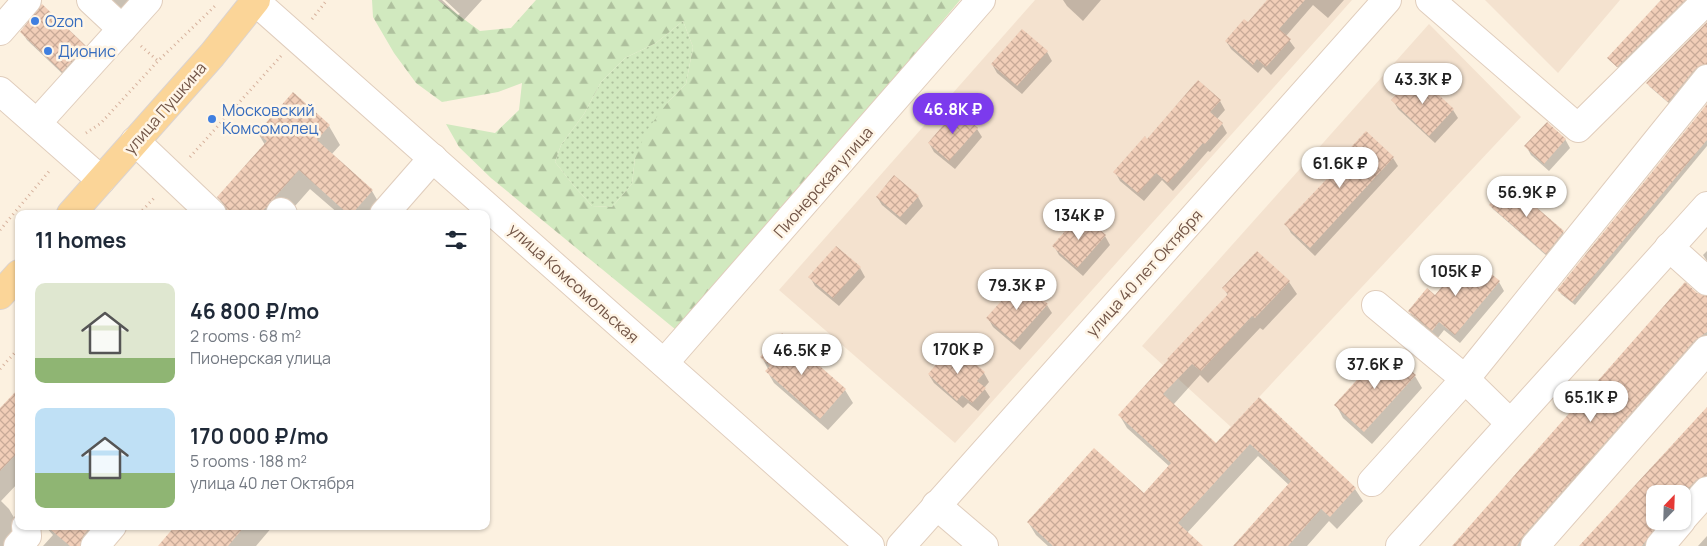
<!DOCTYPE html>
<meta charset="utf-8">
<style>
body{margin:0;font-family:Manrope,sans-serif;background:#f6f6f7;color:#1f2937;height:100vh;display:flex;flex-direction:column;font-size:19px;white-space:nowrap}
*{box-sizing:border-box;margin:0}
p{font-size:16px;color:#747a83}
.icon{flex:none;width:28px;height:28px;fill:none;stroke:currentColor;stroke-width:2;stroke-linecap:round;stroke-linejoin:round}
.map{position:relative;flex:1;overflow:hidden}
.sheet{position:absolute;left:15px;top:210px;width:475px;height:320px;display:flex;flex-direction:column;background:#fff;border-radius:10px;box-shadow:0 1px 4px #0004}
.sheet>*{flex:none}
.needle{width:32px;rotate:23deg}
.tools{position:absolute;left:1646px;top:485px;display:grid;gap:10px}
.tools a{display:grid;place-items:center;width:45px;height:45px;border-radius:10px;background:#fff;box-shadow:0 1px 4px #0004;font-size:25px}
.price{position:absolute;translate:-50% -42px;padding:0 11px;border-radius:18px;background:#fff;color:#222;font-size:16px;line-height:32px;filter:drop-shadow(0 1px 2px #0008)}
.price::after{content:'';position:absolute;left:50%;top:30px;width:15px;height:11px;margin-left:-8px;background:inherit;clip-path:polygon(0 0,100% 0,50% 100%)}
.price.current{background:#7c3aed;color:#fff}
ul{padding:0;list-style:none}
li{display:flex;align-items:center;gap:15px;height:125px;padding:0 20px}
li span{display:grid;place-items:center;flex:none;width:140px;height:100px;border-radius:10px;color:#555}
li>.icon{margin-inline-start:auto}
span .icon{width:60px;height:60px;fill:#fffc;stroke-width:1}
li b{font-size:21px}
h2{display:flex;justify-content:space-between;align-items:center;height:60px;padding:0 20px;font-size:21px}
.map>svg:first-child{display:block}
.residential{fill:#f4e2cf}
.grass{fill:url(#grass-dots)}
.forest{fill:url(#forest-firs);fill-rule:evenodd}
.shadow{fill:#0003}
.building{fill:url(#building-cross-hatch)}
.lines{fill:none;stroke-linecap:round;stroke-linejoin:round}
.minor-casing{stroke:#e0cdbc;stroke-width:30}
.major-casing{stroke:#dbd3cf;stroke-width:30}
.path{stroke:#d6b19c;stroke-width:3;stroke-dasharray:1 4;stroke-linecap:butt}
.minor{stroke:#fff;stroke-width:28}
.major{stroke:#fbd598;stroke-width:28}
.shop-dot{fill:#3f7fe0;stroke:#fff5e6;stroke-width:2}
.labels{text-anchor:middle;stroke-width:5;stroke-linejoin:round;paint-order:stroke}
.shop-label{font-size:16px;fill:#366cbe;stroke:#fff5e6;text-anchor:start}
.street-label{font-size:16px;fill:#735648;stroke:#fff5e6}
</style>
<div class="map">
<svg width="1707" height="546" viewBox="0 0 1707 546">
<defs>
<pattern id="grass-dots" width="8" height="8" patternUnits="userSpaceOnUse" patternTransform="scale(1.25)"><rect width="8" height="8" fill="#d1e9bf"/><path d="M2 2h.1M6 6h.1" fill="none" stroke="#aec09d" stroke-width="1.8" stroke-linecap="round"/></pattern>
<pattern id="forest-firs" width="22" height="20" patternUnits="userSpaceOnUse" patternTransform="scale(1.25)"><rect width="22" height="20" fill="#d1e9bf"/><path d="M5 1l3.5 6h-7zM16 11l3.5 6h-7z" fill="#aec09d"/></pattern>
<pattern id="building-cross-hatch" width="8" height="8" patternUnits="userSpaceOnUse" patternTransform="scale(1.25)"><rect width="8" height="8" fill="#f1ceb8"/><path d="M0 0l8 8M0 8l8-8" fill="none" stroke="#c8aa98"/></pattern>
</defs>
<rect width="100%" height="100%" fill="#fcf1e0"/>
<g class="residential">
<polygon points="1035,0 1352,0 955,443 779,290"/>
<polygon points="1485,0 1620,0 1558,73"/>
<polygon points="1429,24 1521,117 1231,427 1142,346"/>
</g>
<polygon class="grass" points="683,21 693,47 686,84 668,102 635,158 632,184 612,207 592,206 574,186 555,162 561,145 584,114 601,82 625,58 656,43"/>
<path class="forest" d="M372,0h66l42,31 31,-3 25,-28h424l-279,334 -190,-156 -32,-31 -13,-23 49,9 24,-23 3,-27 -24,9 -56,10 -26,-19 -22,-30 -21,-36zM683,21l10,26 -7,37 -18,18 -21,28 -12,28 -3,26 -20,23 -20,-1 -18,-20 -19,-24 6,-17 23,-31 17,-32 24,-24 31,-15z"/>
<g class="shadow">
<polygon points="109,0 131,0 121,11"/>
<polygon points="438,0 442,0 458,15 460,14 445,0 482,0 462,22"/>
<polygon points="1063,0 1101,0 1083,21 1067,6"/>
<polygon points="1269,0 1344,0 1328,18 1313,5 1286,36 1295,48 1271,75 1263,67 1258,73 1231,49 1226,41 1248,24"/>
<polygon points="1663,0 1691,0 1620,70 1609,58"/>
<polygon points="1707,24 1707,68 1671,105 1650,87 1647,83"/>
<polygon points="22,32 85,47 90,55 68,79 27,40"/>
<polygon points="1047,52 1052,61 1022,94 997,73 992,64"/>
<polygon points="1393,100 1453,110 1458,118 1435,143 1398,109"/>
<polygon points="1220,101 1225,110 1217,119 1222,124 1227,133 1210,152 1208,151 1173,191 1162,180 1144,201 1120,181 1115,172 1147,140"/>
<polygon points="1707,106 1707,146 1575,305 1561,294 1559,290"/>
<polygon points="329,126 340,145 331,155 372,191 383,210 380,214 339,214 310,189 288,214 228,214 219,197 265,145 258,133"/>
<polygon points="977,129 982,137 955,169 934,152 929,143"/>
<polygon points="1565,139 1570,148 1549,171 1531,155 1526,146"/>
<polygon points="1393,158 1398,166 1315,256 1291,233 1286,224"/>
<polygon points="877,197 918,197 923,206 906,225 882,205"/>
<polygon points="1490,205 1563,232 1566,236 1548,257 1493,209"/>
<polygon points="1105,236 1110,245 1083,276 1059,255 1054,246"/>
<polygon points="1707,251 1707,261 1703,255"/>
<polygon points="860,268 865,277 839,306 815,286 810,277"/>
<polygon points="1289,282 1297,294 1263,330 1260,328 1208,383 1200,375 1173,405 1217,445 1259,399 1355,489 1363,501 1337,529 1329,521 1307,546 1235,546 1289,485 1258,456 1187,533 1201,546 1048,546 1036,535 1028,522 1144,494 1169,466 1127,428 1120,416 1228,296 1224,288"/>
<polygon points="1499,282 1504,291 1460,343 1444,330 1437,339 1414,320 1409,311 1435,297"/>
<polygon points="1696,294 1707,297 1707,338 1697,344 1521,546 1453,546"/>
<polygon points="1047,305 1052,313 1020,350 993,327 988,318"/>
<polygon points="782,334 845,390 853,403 828,430 774,383 767,371 768,369 762,357"/>
<polygon points="953,347 984,373 989,382 984,388 990,397 978,411 968,403 963,408 934,383 929,375"/>
<polygon points="1415,376 1422,388 1372,444 1343,418 1336,405"/>
<polygon points="19,390 19,482 1,501 9,509 20,528 4,546 0,546 0,410"/>
<polygon points="1707,408 1707,480 1682,502 1682,494 1655,494 1655,521 1666,521 1647,546 1581,546"/>
<polygon points="45,526 105,526 87,546 43,546 53,535"/>
<polygon points="177,526 273,526 256,546 159,546"/>
<polygon points="1707,536 1707,546 1698,546"/>
</g>
<g class="building">
<polygon points="1267,0 1305,0 1279,29 1291,39 1266,67 1257,59 1253,65 1225,41 1244,19 1248,22"/>
<polygon points="1661,0 1685,0 1617,67 1607,58"/>
<polygon points="42,4 86,46 62,72 20,32"/>
<polygon points="1707,22 1707,64 1701,65 1695,69 1668,102 1646,83"/>
<polygon points="1022,29 1048,51 1017,86 991,64"/>
<polygon points="1416,74 1454,109 1429,136 1391,100"/>
<polygon points="1198,80 1221,100 1210,112 1223,123 1205,144 1203,143 1168,183 1156,173 1138,193 1113,172 1145,136 1147,139"/>
<polygon points="293,92 330,125 317,140 373,190 352,214 348,214 299,170 260,214 227,214 227,209 223,203 217,197 267,141 257,133"/>
<polygon points="1707,104 1707,140 1572,302 1557,290"/>
<polygon points="957,109 978,128 949,161 928,143"/>
<polygon points="1547,122 1566,139 1544,164 1524,146"/>
<polygon points="1366,131 1394,157 1310,248 1284,224 1341,164 1338,161"/>
<polygon points="894,175 919,196 900,217 876,197"/>
<polygon points="1508,183 1564,231 1546,254 1489,205"/>
<polygon points="1081,213 1106,235 1077,268 1052,246"/>
<polygon points="836,246 861,267 833,298 808,277"/>
<polygon points="1257,251 1290,281 1255,318 1252,316 1201,371 1192,364 1163,394 1216,443 1259,397 1356,488 1330,517 1321,509 1288,546 1233,546 1291,481 1250,444 1178,523 1203,546 1053,546 1027,522 1094,448 1144,493 1171,463 1118,415 1168,360 1167,359 1228,294 1222,288"/>
<polygon points="1468,255 1500,281 1455,335 1439,322 1432,331 1408,311 1427,288 1435,295"/>
<polygon points="1020,280 1048,304 1014,342 986,318"/>
<polygon points="1685,282 1697,293 1707,296 1707,332 1695,340 1523,536 1517,546 1452,546"/>
<polygon points="782,333 846,389 820,419 765,371 770,366 760,357"/>
<polygon points="953,345 985,372 977,381 986,388 972,403 962,395 957,401 928,374"/>
<polygon points="1386,348 1416,375 1364,432 1334,405"/>
<polygon points="19,388 19,451 0,471 0,408"/>
<polygon points="1707,407 1707,475 1696,480 1682,495 1682,494 1655,494 1655,521 1660,521 1642,546 1579,546"/>
<polygon points="46,526 91,526 83,536 80,546 70,546"/>
<polygon points="175,526 245,526 228,546 158,546"/>
</g>
<g class="lines">
<defs>
<g id="minor">
<polyline points="91,0 122,29"/>
<polyline points="1430,0 1578,128 1707,0"/>
<polyline points="255,1 870,546"/>
<polyline points="0,31 27,0"/>
<polyline points="0,91 101,180"/>
<polyline points="37,123 148,0"/>
<polyline points="135,141 212,214"/>
<polyline points="280,214 281,212 283,214"/>
<polyline points="384,214 433,158"/>
<polyline points="1669,247 1707,281"/>
<polyline points="1376,305 1465,379 1510,423"/>
<polyline points="664,363 981,0"/>
<polyline points="1372,482 1465,379 1707,79"/>
<polyline points="936,505 984,546"/>
<polyline points="1682,519 1707,491"/>
<polyline points="18,546 27,536 26,526"/>
<polyline points="95,546 112,526"/>
<polyline points="901,546 1387,0"/>
<polyline points="1400,546 1707,206"/>
<polyline points="1535,546 1707,350"/>
<polyline points="1660,546 1681,521"/>
</g>
<g id="major">
<polyline points="71,214 212,55 256,0"/>
<polyline points="0,295 19,274"/>
</g>
</defs>
<use href="#minor" class="minor-casing"/>
<use href="#major" class="major-casing"/>
<g class="path">
<polyline points="312,19 327,0"/>
<polyline points="141,46 158,61"/>
<polyline points="86,133 101,123 158,61 215,6"/>
<polyline points="190,157 281,56"/>
<polyline points="139,214 156,196"/>
<polyline points="0,230 51,169"/>
<polyline points="0,369 19,348"/>
</g>
<use href="#minor" class="minor"/>
<use href="#major" class="major"/>
</g>
<g class="shop-dot">
<circle cx="35" cy="21" r="5"/>
<circle cx="48" cy="51" r="5"/>
<circle cx="212" cy="119" r="5"/>
</g>
<g class="labels">
<g class="shop-label">
<text x="45" y="27">Ozon</text>
<text x="58" y="57">Дионис</text>
<text x="222" y="116">Московский<tspan x="222" dy="18">Комсомолец</tspan></text>
</g>
<g class="street-label">
<text transform="translate(165 108) rotate(-49)" y="6">улица Пушкина</text>
<text transform="translate(823 182) rotate(-49)" y="6">Пионерская улица</text>
<text transform="translate(1144 273) rotate(-48)" y="6">улица 40 лет Октября</text>
<text transform="translate(574 283) rotate(42)" y="6">улица Комсомольская</text>
</g>
</g>
</svg>
<div class="tools">
<a><svg class="needle" viewBox="-14 -14 28 28"><path d="M0-13l5 13h-10z" fill="#e53935"/><path d="M0 13l5-13h-10z" fill="#747a83"/></svg></a>
</div>
<b class="price" style="left:1423px;top:105px">43.3K ₽</b>
<b class="price current" style="left:953px;top:135px">46.8K ₽</b>
<b class="price" style="left:1340px;top:189px">61.6K ₽</b>
<b class="price" style="left:1527px;top:218px">56.9K ₽</b>
<b class="price" style="left:1079px;top:241px">134K ₽</b>
<b class="price" style="left:1456px;top:297px">105K ₽</b>
<b class="price" style="left:1017px;top:311px">79.3K ₽</b>
<b class="price" style="left:958px;top:375px">170K ₽</b>
<b class="price" style="left:802px;top:376px">46.5K ₽</b>
<b class="price" style="left:1375px;top:390px">37.6K ₽</b>
<b class="price" style="left:1591px;top:423px">65.1K ₽</b>
<section class="sheet">
<h2>11 homes<svg class="icon" aria-label="filters" viewBox="0 0 24 24"><path d="M4 7h16M4 17h16"/><circle cx="9" cy="7" r="2"/><circle cx="15" cy="17" r="2"/></svg></h2>
<ul>
<li><span style="background:linear-gradient(#dfe7d0 75%,#8fb573 0)"><svg class="icon" aria-label="home" viewBox="0 0 24 24"><path d="M3 11l9-7 9 7M6 9v11h12V9"/></svg></span><div><b>46 800 ₽/mo</b><p>2 rooms · 68 m²</p><p>Пионерская улица</p></div></li>
<li><span style="background:linear-gradient(#bfe0f5 65%,#8fb573 0)"><svg class="icon" aria-label="home" viewBox="0 0 24 24"><path d="M3 11l9-7 9 7M6 9v11h12V9"/></svg></span><div><b>170 000 ₽/mo</b><p>5 rooms · 188 m²</p><p>улица 40 лет Октября</p></div></li>
</ul>
</section>
</div>
